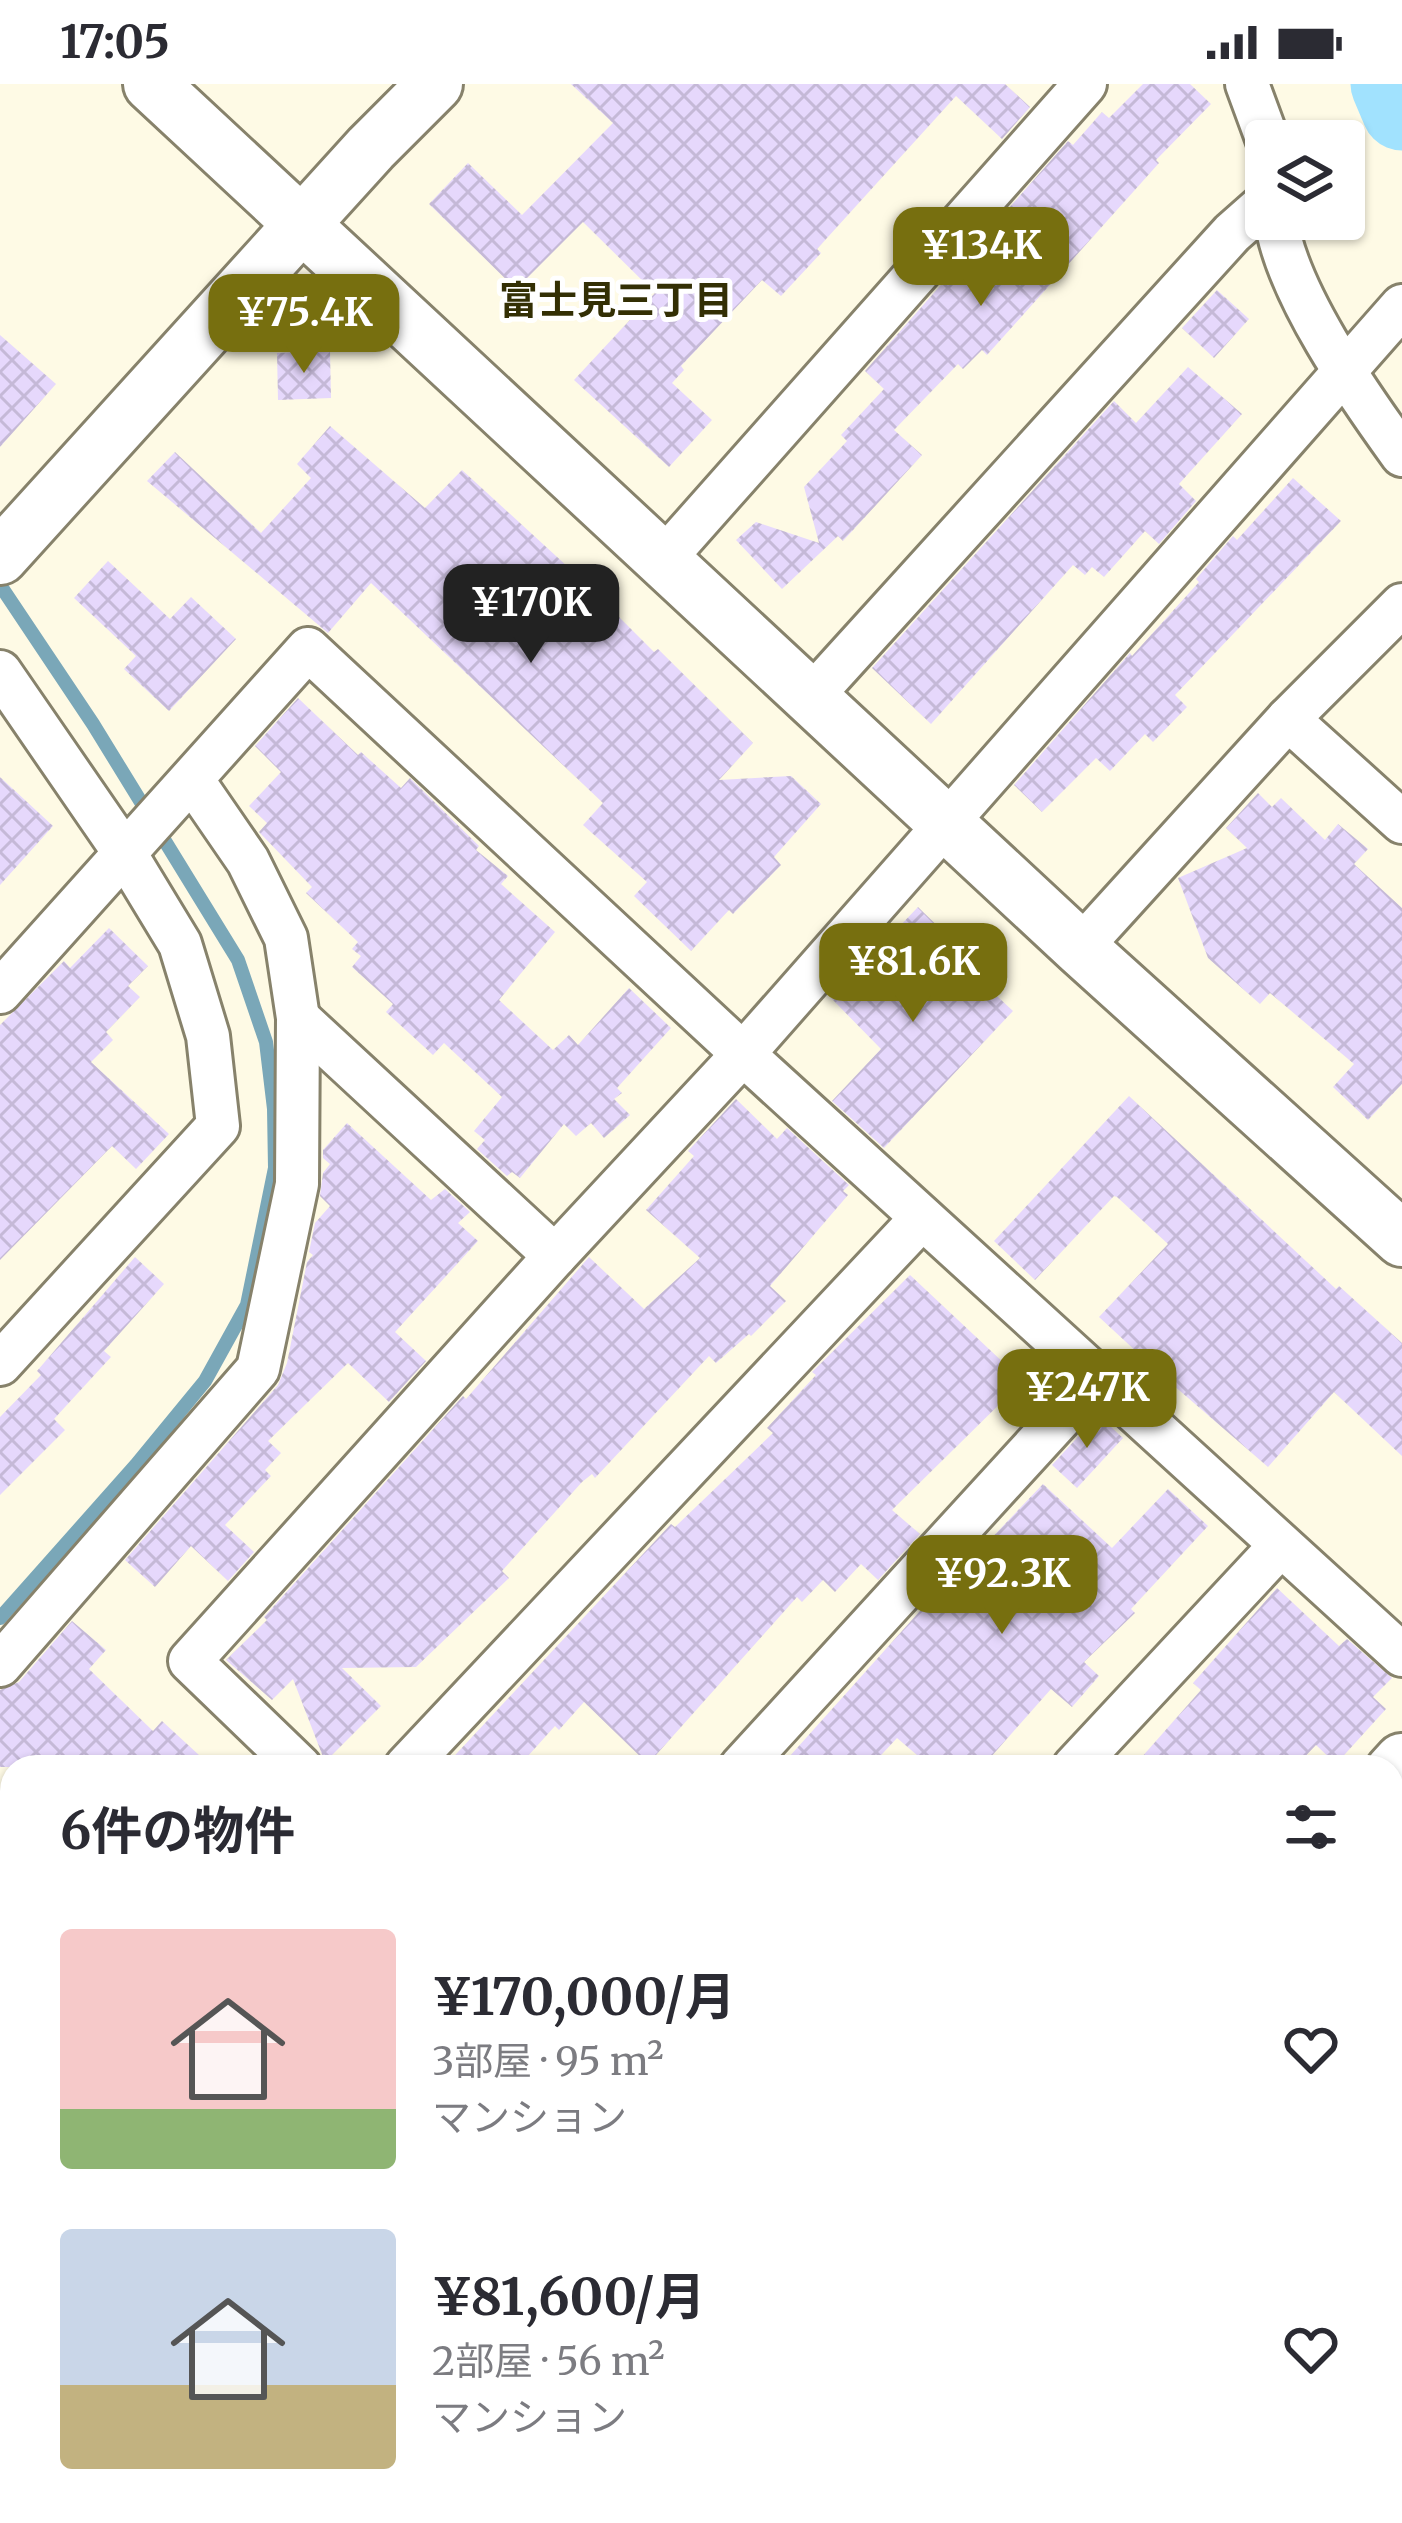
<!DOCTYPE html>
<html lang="ja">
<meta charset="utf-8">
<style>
body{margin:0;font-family:Merriweather,"Noto Sans JP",serif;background:#f7f7f7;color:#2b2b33;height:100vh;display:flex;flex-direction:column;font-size:45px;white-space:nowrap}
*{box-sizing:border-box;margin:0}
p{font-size:39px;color:#7c7c81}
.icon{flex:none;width:66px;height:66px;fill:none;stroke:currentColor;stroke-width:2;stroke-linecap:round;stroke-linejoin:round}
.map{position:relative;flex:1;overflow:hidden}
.drawer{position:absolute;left:0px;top:1671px;width:1404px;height:768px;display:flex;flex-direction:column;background:#fff;border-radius:36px 36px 0 0;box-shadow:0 3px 9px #0004}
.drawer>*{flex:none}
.fabs{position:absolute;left:1245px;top:36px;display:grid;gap:24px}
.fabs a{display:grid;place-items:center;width:120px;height:120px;border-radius:12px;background:#fff;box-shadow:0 3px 9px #0004;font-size:60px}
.price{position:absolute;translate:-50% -102px;padding:0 27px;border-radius:24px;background:#776f0f;color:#fff;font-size:39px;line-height:78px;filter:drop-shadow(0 3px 6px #0008)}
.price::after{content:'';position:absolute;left:50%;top:72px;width:36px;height:27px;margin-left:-18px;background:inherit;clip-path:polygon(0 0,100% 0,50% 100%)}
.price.on{background:#222;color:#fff}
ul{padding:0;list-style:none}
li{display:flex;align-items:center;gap:36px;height:300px;padding:0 60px}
li span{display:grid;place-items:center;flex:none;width:336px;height:240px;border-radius:12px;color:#555}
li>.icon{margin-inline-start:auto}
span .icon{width:144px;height:144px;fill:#fffc;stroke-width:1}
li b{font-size:51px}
h2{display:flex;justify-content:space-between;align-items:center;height:144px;padding:0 60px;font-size:51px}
.status{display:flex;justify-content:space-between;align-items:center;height:84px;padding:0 60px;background:#fff;direction:ltr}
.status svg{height:33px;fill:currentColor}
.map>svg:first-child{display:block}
.park{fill:url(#park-tufts)}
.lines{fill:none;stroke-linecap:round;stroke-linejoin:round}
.stream{stroke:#7aa7b8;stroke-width:14}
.river{stroke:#a1e2fe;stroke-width:81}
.building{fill:url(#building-cross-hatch)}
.minor-casing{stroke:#87826b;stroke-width:48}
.tertiary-casing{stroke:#87826b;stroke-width:60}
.minor{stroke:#fff;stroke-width:42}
.tertiary{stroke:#fff;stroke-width:54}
.labels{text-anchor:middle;stroke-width:10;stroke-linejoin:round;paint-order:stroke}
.neighbourhood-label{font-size:39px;font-weight:bold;fill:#332f04;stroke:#fff}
</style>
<div class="status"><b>17:05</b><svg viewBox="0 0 49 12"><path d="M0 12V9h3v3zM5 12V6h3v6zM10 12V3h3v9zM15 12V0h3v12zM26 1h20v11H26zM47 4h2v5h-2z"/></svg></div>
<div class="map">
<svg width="1402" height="2439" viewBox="0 0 1402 2439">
<defs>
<pattern id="park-tufts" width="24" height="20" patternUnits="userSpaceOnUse" patternTransform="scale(3)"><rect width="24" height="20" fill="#9bebb1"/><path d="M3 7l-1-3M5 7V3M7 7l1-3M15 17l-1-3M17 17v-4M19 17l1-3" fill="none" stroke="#85c997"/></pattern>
<pattern id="building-cross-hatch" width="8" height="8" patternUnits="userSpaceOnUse" patternTransform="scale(3)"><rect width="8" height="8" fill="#e6d8fc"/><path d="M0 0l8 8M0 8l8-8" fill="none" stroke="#c5b9d7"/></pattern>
</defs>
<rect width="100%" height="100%" fill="#fefae5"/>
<polygon class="park" points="0,1822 12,1833 12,2330 0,2318"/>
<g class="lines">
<polyline class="stream" points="0,501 93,640 238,876 266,958 274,1025 275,1084 247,1221 205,1297 136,1381 0,1534"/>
<polyline class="river" points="1391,0 1402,26"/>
</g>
<g class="building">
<polygon points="571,0 1005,0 1030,23 1002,55 956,12 817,165 821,169 781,212 762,196 681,282 684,286 672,299 712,336 669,383 574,296 655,209 583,138 516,205 429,120 468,79 522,131 613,39"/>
<polygon points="1143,0 1190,0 1211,20 1156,76 1159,79 987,271 982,266 963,285 958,280 894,346 922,371 843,457 838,452 782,505 736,456 756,438 819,459 804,403 847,357 841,351 884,305 865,287 1068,57 1073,61 1102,28 1109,34"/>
<polygon points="1217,206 1249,235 1214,274 1182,244"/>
<polygon points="0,251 56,300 0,363"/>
<polygon points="330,267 331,314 278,316 277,269"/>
<polygon points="1188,283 1242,330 1179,400 1196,417 1159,460 1145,447 1104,493 1092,483 1085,491 1073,481 931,640 872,584 1114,317 1136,339"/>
<polygon points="330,342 425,424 462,386 580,494 654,568 658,565 753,659 719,696 791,692 821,720 774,773 781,781 733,830 729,826 691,867 634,812 647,798 583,741 603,719 371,499 328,549 147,397 175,368 261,449 311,394 297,380"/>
<polygon points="1293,394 1341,437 1175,611 1187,623 1153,658 1145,650 1110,687 1096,674 1042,728 1014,701 1130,569 1132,572 1199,498 1196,495 1233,452 1237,456"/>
<polygon points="108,477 170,535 191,513 236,555 169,627 124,585 136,572 74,514"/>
<polygon points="298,614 358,671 361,668 401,704 410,694 479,762 476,766 508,792 501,800 555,848 499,916 553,966 569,951 578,961 629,904 671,944 617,1004 622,1009 614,1015 630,1031 604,1054 591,1039 576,1052 564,1040 520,1094 512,1088 507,1092 477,1065 485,1056 474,1047 502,1013 444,959 433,971 386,928 393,920 352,883 361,872 352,865 358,858 306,809 312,803 259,748 267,739 249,722 281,688 255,662"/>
<polygon points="0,693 53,742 0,801"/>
<polygon points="1258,709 1272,723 1281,714 1325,756 1338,740 1368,765 1354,780 1402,824 1402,1000 1368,1036 1333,1003 1354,980 1270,909 1260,920 1208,874 1178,794 1247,764 1226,744"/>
<polygon points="918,823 960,864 953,871 1013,927 884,1064 832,1017 881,965 831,914"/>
<polygon points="109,844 148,882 128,902 140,913 106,948 113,956 91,978 169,1050 136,1085 112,1062 0,1176 0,941 64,877 70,884"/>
<polygon points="1129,1012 1336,1205 1339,1202 1402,1259 1402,1372 1334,1308 1268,1383 1165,1294 1099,1233 1168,1160 1117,1113 1114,1112 1035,1196 994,1157"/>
<polygon points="736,1015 777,1055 787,1044 849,1101 843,1107 848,1111 770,1202 786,1217 751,1252 749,1250 716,1279 709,1272 595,1394 592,1390 582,1398 502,1487 509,1494 416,1583 342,1584 381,1622 325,1678 293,1595 272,1616 226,1576 267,1536 264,1533 463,1312 466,1315 589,1173 644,1225 700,1174 646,1126 694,1072 688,1067"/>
<polygon points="347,1039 431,1116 445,1105 470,1128 458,1139 478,1157 395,1248 426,1277 389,1318 348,1279 268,1357 281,1369 265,1386 271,1392 225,1441 254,1468 228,1497 191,1462 155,1503 125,1476 278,1301 287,1279 307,1178 313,1171 309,1168 315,1139 330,1122 320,1112 323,1089 330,1080 323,1074 323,1066"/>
<polygon points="135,1173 164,1200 104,1267 111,1273 54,1335 65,1346 0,1411 0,1333 41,1291 37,1287"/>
<polygon points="910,1191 1023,1297 892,1426 920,1450 878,1496 861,1480 835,1508 823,1496 802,1518 797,1513 648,1680 584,1618 559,1646 555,1642 518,1683 444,1683 671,1440 675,1443 773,1349 767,1344 816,1291 812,1288"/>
<polygon points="1098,1331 1123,1354 1077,1404 1052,1381"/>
<polygon points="1043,1400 1112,1464 1168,1405 1208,1442 1131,1525 1135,1529 1084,1578 1099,1592 1072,1623 1051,1605 982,1683 931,1683 897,1654 870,1683 780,1683 980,1460 983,1463"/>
<polygon points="1277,1504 1339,1562 1347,1555 1392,1594 1373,1613 1386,1625 1336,1680 1316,1661 1295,1683 1133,1683 1201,1606 1193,1599"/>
<polygon points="72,1537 106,1566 89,1585 153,1647 162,1637 212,1683 0,1683 0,1606 19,1598"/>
</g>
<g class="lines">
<defs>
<g id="minor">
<polyline points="1247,0 1268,57"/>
<path d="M1276,135c10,73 82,175 126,236"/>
<polyline points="662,477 1085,0"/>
<polyline points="0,588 126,771 180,860 208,952 218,1042 0,1280"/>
<polyline points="811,613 1232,149 1266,119"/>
<polyline points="1288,635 1402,738"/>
<polyline points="1080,864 1288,635 1402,521"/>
<polyline points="0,908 308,565 743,970 1402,1571"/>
<polyline points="298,934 555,1172 743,970 1402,222"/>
<polyline points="0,1581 258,1285 297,1100 298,934 286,854 248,777 193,697"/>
<polyline points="300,1683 190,1577 555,1172"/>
<polyline points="406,1683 922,1134"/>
<polyline points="741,1683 1096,1295"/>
<polyline points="1074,1683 1280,1462"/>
<polyline points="0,1780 12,1792"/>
<polyline points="1392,2069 1402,2058"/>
<polyline points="0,2342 12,2353"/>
<polyline points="0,2394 12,2381"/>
<polyline points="1321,2427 1334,2439"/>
<polyline points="333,2439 344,2427"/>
<polyline points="1177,2439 1188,2427"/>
<polyline points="1381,2439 1392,2427"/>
</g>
<g id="tertiary">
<polyline points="151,0 1080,864 1402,1155"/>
<polyline points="0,473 371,64 435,0"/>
<polyline points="1392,1688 1402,1677"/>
<polyline points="704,2439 716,2427"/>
</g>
</defs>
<use href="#minor" class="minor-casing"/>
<use href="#tertiary" class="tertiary-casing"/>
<use href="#minor" class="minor"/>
<use href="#tertiary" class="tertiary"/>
</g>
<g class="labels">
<g class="neighbourhood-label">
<text x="616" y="230">富士見三丁目</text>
</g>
</g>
</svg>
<div class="fabs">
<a><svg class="icon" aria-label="layers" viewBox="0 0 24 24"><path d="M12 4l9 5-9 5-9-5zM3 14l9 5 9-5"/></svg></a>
</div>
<b class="price" style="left:981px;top:225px">¥134K</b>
<b class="price" style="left:304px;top:292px">¥75.4K</b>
<b class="price on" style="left:531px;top:582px">¥170K</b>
<b class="price" style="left:913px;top:941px">¥81.6K</b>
<b class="price" style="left:1087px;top:1367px">¥247K</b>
<b class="price" style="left:1002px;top:1553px">¥92.3K</b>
<section class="drawer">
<h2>6件の物件<svg class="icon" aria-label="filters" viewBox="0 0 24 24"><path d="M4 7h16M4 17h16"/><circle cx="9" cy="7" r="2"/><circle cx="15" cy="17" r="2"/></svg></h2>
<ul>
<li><span style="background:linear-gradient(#f6c9c9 75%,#8fb573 0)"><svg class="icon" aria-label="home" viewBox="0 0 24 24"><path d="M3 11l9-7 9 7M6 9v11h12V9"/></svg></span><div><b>¥170,000/月</b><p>3部屋 · 95 m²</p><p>マンション</p></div><svg class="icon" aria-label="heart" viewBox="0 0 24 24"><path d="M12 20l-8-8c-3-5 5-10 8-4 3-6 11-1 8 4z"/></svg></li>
<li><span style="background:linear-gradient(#c9d6e8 65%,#c2b280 0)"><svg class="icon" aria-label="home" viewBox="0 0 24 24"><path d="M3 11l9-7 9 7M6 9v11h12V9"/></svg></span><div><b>¥81,600/月</b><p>2部屋 · 56 m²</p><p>マンション</p></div><svg class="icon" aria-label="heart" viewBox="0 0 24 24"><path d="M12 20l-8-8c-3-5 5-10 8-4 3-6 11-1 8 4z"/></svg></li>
</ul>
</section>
</div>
